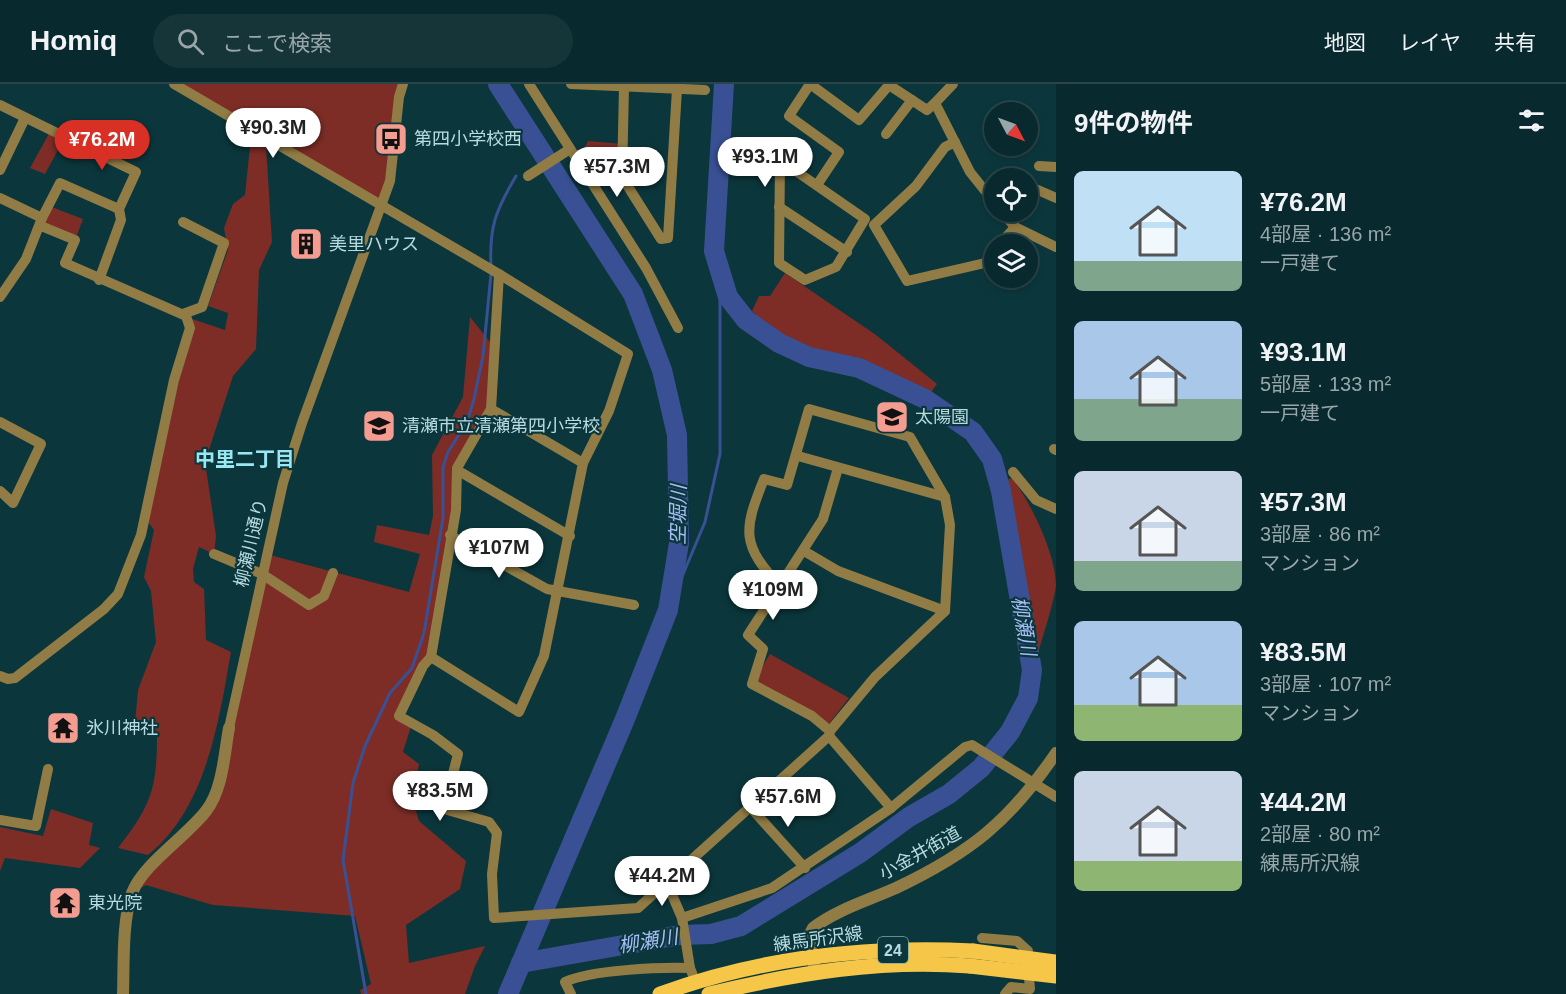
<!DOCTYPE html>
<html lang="ja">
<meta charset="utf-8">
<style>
body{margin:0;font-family:Helvetica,"Noto Sans JP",sans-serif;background:#163539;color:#f1f3f6;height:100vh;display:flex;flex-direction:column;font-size:22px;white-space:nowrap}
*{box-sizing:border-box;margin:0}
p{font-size:20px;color:#98a6aa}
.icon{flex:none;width:33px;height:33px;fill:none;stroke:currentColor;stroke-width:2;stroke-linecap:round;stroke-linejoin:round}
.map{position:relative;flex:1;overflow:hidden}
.sheet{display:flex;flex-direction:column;background:#08292d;width:510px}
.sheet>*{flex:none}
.needle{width:39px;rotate:131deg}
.tools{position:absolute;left:984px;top:18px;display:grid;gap:12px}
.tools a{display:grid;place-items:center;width:54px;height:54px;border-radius:50%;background:#08292d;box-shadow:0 3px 9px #0003,0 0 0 2px #294549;font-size:30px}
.price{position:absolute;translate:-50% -51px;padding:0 14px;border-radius:21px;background:#fff;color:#222;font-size:20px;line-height:39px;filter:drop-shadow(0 2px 3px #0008)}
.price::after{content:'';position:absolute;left:50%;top:36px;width:18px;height:14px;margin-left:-9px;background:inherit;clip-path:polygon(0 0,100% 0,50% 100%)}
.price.current{background:#d93025;color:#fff}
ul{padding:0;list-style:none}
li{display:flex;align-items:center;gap:18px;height:150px;padding:0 18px}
li span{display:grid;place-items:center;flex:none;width:168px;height:120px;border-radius:9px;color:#555}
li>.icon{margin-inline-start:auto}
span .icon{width:72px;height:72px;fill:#fffc;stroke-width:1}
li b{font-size:26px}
h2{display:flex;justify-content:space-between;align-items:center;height:72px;padding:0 18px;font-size:26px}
header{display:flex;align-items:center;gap:36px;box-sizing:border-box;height:84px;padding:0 30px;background:#08292d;border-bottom:2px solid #294549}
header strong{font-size:28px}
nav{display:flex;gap:33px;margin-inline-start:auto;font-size:21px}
.search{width:420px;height:54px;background:#163539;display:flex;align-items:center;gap:15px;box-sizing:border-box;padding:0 21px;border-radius:33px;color:#98a6aa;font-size:22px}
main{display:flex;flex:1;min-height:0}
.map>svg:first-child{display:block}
.green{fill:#7d2d26}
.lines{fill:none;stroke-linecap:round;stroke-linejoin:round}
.stream{stroke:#395094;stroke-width:3}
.river{stroke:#395094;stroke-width:20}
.minor{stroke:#927c45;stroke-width:10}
.tertiary{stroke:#927c45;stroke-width:12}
.primary{stroke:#f5c647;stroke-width:15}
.primary-bridge{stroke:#f5c647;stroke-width:15}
.labels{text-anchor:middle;stroke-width:4.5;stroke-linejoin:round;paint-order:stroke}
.shield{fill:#0b373c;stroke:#83aab0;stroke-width:1.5}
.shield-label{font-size:16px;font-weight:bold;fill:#b7dbe1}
.poi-label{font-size:18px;fill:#b7dbe1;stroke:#0b373c;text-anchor:start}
.street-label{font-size:18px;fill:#b7dbe1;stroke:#0b373c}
.neighbourhood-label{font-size:20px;font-weight:bold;fill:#99e7f2;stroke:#0b373c}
.water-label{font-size:20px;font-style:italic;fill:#a6bdf7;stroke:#0b373c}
</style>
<header>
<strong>Homiq</strong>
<div class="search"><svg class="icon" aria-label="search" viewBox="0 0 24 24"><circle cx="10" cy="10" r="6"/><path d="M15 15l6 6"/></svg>ここで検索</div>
<nav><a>地図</a><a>レイヤ</a><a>共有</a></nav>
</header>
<main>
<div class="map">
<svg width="1056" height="910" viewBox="0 0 1056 910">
<rect width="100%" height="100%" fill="#0b373c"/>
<g class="green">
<polygon points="174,0 403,0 381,122"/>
<polygon points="51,46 65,53 45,90 30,84"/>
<path d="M251,52l15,9 6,97 -13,28 -3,79 -23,27 -28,86 11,74 -2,18 -15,-7 -6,22 1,13 10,7 2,51 25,12c-12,69 -25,157 -83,203l-30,-7c32,-41 39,-58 39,-111l-22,-14 3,-33 18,-48 -5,-51 -7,-14 10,-47 -6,-8 44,-203 33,11 3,-17 -20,-7 20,-56 -4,-22 9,-24 12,-9z"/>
<polygon points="588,57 623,60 622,93 595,104 580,74"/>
<polygon points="49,122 83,135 75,156 41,142"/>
<polygon points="785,189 876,251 937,300 928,312 863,281 813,270 774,250 752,227 759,212 770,212"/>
<polygon points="470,233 494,263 491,325 457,386 431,573 400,632 412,639 403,668 419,680 412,714 419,737 466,777 460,805 406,841 409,879 485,862 475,882 465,910 361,910 360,906 371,900 355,832 213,821 146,801 133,808 207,725 266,470 409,508 420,470 374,458 377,441 429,451 433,432 432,371 463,313"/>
<path d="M1012,394c19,25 44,76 44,108 -4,24 -13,48 -19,71l-33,-176z"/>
<polygon points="770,570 849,614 827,642 752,600"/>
<polygon points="51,725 93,739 89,761 100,764 80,784 5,774 0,787 0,743 43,752"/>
</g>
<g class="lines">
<g class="stream">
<path d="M491,183c-2,-41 5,-57 25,-91"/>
<polyline points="668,526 705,438 720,370 720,189"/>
<polyline points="366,910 343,776 353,699 365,662 390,609 412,584 424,549 443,434 443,383 448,368 467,338 474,315 483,272 491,190"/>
</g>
<g class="river">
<polyline points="498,0 633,210 662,286 677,351 679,459 668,526 625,635 508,910"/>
<polyline points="521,879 680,851 711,850 741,842 860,769 909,733 949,710 981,684 1010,648 1028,614 1032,586 1001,407 992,375 973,348 925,315 859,284 809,273 779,259 746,236 728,213 714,167 724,0"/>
</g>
<g class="minor">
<polyline points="174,0 499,190 628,270 609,327 583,379 544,572 519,628 431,573"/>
<polyline points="529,0 646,184 678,244"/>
<polyline points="571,0 705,6"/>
<polyline points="810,0 859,36 889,1 927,26 935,19"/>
<polyline points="810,0 789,32 839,68 817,101"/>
<polyline points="953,0 935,19 970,88 994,118"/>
<polyline points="624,3 622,93 661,155 668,154 677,5"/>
<polyline points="0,21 136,88 119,125 121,136 99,196"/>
<polyline points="886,50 912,16"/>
<polyline points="955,58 945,63 916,102 874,141 907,197 985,179 994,168"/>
<polygon points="780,76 865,135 836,183 805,196 779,179"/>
<polyline points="1039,82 1056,83"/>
<polyline points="0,86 25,34"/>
<polyline points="528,92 570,65"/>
<polyline points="1031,103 1056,114"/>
<polyline points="0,114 42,134"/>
<polyline points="779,123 847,168"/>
<polyline points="1002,128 1015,143 1056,163"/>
<polyline points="183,138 224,159 202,223 183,230"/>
<polyline points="1000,160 1015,143"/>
<path d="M499,190l-8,135 -34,59 -1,42 -25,147 -8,9 -24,50 34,19 25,19 -14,55 45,13 8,11 -5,41 2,44 144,-10 191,-172 1,-5 45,-54 70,-66 5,-86 -5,-28 -35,-60 -101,-28 -22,76 -23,-6c-21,52 -23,66 17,108"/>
<polyline points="0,213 26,175 42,134 60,99 119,125"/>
<polyline points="491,325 583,379"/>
<polyline points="0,338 41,360 13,419 0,407"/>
<polyline points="1054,365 1056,366"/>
<polyline points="798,372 945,413"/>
<polyline points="457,386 570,452"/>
<polyline points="1013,388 1036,416 1056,425"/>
<polyline points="450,451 547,505 634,521"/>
<polyline points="804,467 838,487 945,527"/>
<polyline points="214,470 262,490 309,521 324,512 333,489"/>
<polyline points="0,592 8,595 15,594 104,525 118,510 141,451 174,296 190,244 186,232 65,179 75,156 41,142"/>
<polyline points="229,644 283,399 302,339 390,97 399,13 403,0"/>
<polyline points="830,647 812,632 752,600 763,565 748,551 823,435 838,384"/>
<polyline points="751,724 805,784"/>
<polyline points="891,724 965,663 972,661 1056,713"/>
<polyline points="0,736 36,742 48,685"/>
<polyline points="667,799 682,834 690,884"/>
<polyline points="682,834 772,804 891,724 829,652"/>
<polyline points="982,854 1017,857 1028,867"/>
<path d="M571,910l-6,-12c25,-12 96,-15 125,-14l6,15"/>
<polyline points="1005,910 1011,903 1030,905 1029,894"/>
</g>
<g class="tertiary">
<path d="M814,881l-4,-31 3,-6c23,-18 56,-28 83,-40 74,-35 114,-67 160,-135"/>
<path d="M123,910c1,-30 -1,-73 9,-101 11,-29 54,-56 74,-82 17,-22 18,-56 23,-83"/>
</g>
<g class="primary">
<path d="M660,910c99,-36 208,-48 313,-43"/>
<path d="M709,910c87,-21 172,-35 261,-28"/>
</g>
<g class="primary-bridge">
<polyline points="973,867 1056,878"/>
<polyline points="970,882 1056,892"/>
</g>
</g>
<defs>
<symbol id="bus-square" viewBox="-11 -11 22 22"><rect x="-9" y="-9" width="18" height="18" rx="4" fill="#f59c91" stroke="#0b373c"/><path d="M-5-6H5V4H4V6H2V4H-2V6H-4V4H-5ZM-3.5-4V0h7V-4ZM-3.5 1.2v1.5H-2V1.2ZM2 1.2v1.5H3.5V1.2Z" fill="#111"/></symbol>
<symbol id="building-square" viewBox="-11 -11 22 22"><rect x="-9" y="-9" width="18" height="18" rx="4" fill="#f59c91" stroke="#0b373c"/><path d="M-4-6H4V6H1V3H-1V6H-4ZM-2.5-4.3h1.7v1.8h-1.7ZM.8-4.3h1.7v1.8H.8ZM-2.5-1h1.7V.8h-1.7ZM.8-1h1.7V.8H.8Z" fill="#111"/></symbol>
<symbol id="school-square" viewBox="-11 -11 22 22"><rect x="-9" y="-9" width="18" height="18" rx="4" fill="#f59c91" stroke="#0b373c"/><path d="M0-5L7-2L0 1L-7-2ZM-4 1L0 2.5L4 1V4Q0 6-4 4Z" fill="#111"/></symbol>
<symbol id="temple-square" viewBox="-11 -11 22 22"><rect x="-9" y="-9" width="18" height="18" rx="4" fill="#f59c91" stroke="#0b373c"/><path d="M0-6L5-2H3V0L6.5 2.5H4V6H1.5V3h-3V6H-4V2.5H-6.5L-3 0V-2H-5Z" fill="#111"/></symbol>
</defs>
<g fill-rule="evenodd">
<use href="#bus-square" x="372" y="36" width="38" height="38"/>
<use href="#building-square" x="287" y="141" width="38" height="38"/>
<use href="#school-square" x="873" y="314" width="38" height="38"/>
<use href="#school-square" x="360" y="323" width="38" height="38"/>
<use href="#temple-square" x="44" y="625" width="38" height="38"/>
<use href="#temple-square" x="46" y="800" width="38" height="38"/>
</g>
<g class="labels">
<rect class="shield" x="878" y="853" width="30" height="26" rx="4.5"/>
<g class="shield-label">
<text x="893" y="872">24</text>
</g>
<g class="poi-label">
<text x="414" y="61">第四小学校西</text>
<text x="329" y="166">美里ハウス</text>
<text x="915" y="339">太陽園</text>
<text x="402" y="348">清瀬市立清瀬第四小学校</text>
<text x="86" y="650">氷川神社</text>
<text x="88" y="825">東光院</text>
</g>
<g class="street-label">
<text transform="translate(251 459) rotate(-77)" y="6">柳瀬川通り</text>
<text transform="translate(920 769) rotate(-29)" y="6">小金井街道</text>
<text transform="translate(818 855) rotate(-8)" y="6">練馬所沢線</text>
</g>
<g class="neighbourhood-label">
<text x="245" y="382">中里二丁目</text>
</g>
<g class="water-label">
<text transform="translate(678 431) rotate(-89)" y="7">空堀川</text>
<text transform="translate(1024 542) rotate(80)" y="7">柳瀬川</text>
<text transform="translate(648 857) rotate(-9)" y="7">柳瀬川</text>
</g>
</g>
</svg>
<div class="tools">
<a><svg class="needle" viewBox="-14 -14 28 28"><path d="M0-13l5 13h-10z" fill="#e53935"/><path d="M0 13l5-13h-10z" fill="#98a6aa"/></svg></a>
<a><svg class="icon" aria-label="locate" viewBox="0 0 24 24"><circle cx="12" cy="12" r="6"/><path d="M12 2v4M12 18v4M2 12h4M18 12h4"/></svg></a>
<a><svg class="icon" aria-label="layers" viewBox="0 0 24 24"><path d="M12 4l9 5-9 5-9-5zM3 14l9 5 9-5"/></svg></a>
</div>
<b class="price" style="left:273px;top:75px">¥90.3M</b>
<b class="price current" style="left:102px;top:87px">¥76.2M</b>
<b class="price" style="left:765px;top:104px">¥93.1M</b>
<b class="price" style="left:617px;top:114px">¥57.3M</b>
<b class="price" style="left:499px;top:495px">¥107M</b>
<b class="price" style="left:773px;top:537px">¥109M</b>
<b class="price" style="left:440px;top:738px">¥83.5M</b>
<b class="price" style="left:788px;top:744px">¥57.6M</b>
<b class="price" style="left:662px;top:823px">¥44.2M</b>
</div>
<section class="sheet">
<h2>9件の物件<svg class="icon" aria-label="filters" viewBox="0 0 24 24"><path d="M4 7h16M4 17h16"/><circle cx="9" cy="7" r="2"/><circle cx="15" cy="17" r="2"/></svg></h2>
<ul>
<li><span style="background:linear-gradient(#bfe0f5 75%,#7fa58c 0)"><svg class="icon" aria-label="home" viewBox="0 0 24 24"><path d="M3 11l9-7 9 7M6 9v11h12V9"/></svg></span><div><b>¥76.2M</b><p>4部屋 · 136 m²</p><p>一戸建て</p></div></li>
<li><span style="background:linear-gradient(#a9c7e8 65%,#7fa58c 0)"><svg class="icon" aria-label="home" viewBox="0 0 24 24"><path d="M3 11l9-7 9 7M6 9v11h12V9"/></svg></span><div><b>¥93.1M</b><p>5部屋 · 133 m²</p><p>一戸建て</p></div></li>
<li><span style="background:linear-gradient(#c9d6e8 75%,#7fa58c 0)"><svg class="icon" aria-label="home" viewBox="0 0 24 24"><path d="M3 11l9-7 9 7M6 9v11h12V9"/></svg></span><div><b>¥57.3M</b><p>3部屋 · 86 m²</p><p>マンション</p></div></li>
<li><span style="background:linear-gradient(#a9c7e8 70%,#8fb573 0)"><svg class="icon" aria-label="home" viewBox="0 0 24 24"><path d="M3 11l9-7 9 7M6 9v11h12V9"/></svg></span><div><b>¥83.5M</b><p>3部屋 · 107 m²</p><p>マンション</p></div></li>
<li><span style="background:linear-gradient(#c9d6e8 75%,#8fb573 0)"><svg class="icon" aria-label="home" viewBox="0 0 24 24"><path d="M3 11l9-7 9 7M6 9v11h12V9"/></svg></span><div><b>¥44.2M</b><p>2部屋 · 80 m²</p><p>練馬所沢線</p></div></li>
</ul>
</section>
</main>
